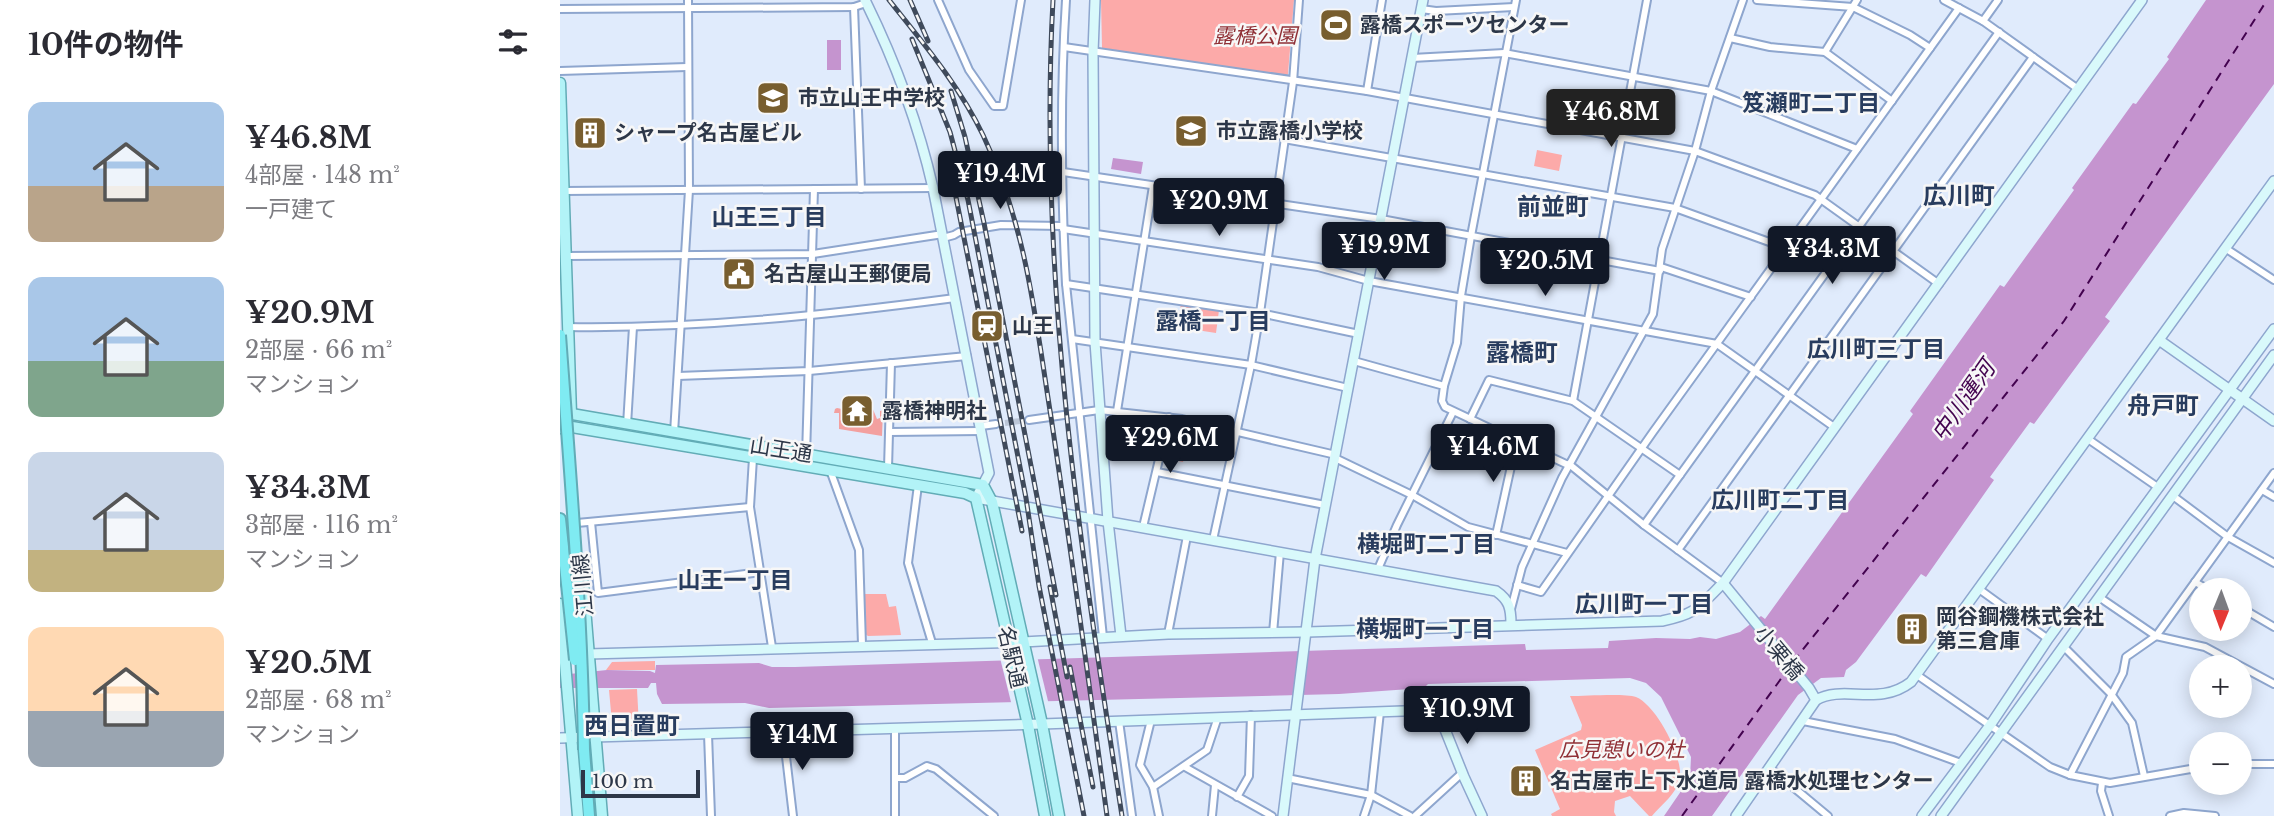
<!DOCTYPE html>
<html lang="ja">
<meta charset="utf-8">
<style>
body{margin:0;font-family:"Libre Baskerville","Noto Sans JP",serif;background:#f2f2f3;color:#2b2b33;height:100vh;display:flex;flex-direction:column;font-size:26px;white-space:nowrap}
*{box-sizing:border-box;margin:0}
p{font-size:23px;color:#7c7c81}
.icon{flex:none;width:38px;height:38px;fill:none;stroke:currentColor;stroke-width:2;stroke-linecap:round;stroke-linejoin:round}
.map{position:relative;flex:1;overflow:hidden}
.panel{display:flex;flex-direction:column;background:#fff;width:560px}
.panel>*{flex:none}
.needle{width:46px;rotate:181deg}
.fabs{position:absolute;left:1629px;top:578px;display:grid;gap:14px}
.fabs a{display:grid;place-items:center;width:63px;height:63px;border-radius:50%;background:#fff;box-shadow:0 4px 18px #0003;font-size:35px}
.scale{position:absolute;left:21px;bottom:18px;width:119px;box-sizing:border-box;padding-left:7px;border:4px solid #2d3748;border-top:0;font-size:19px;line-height:24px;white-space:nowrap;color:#2d3748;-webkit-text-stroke:5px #f7f7f7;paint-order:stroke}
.price{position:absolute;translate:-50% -60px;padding:0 16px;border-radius:7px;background:#111827;color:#fff;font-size:23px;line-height:46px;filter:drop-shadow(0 2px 4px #0008)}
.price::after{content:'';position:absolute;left:50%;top:42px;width:21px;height:16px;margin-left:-10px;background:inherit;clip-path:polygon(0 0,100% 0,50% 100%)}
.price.current{background:#222;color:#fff}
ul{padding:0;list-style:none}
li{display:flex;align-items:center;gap:21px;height:175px;padding:0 28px}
li span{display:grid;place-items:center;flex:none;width:196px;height:140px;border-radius:14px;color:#555}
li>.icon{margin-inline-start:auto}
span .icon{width:84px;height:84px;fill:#fffc;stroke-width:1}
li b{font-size:30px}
h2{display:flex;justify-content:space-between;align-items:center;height:84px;padding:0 28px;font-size:30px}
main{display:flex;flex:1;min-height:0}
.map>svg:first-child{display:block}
.green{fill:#fcaaa9}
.forest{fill:#f3a09f}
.water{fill:#c594cf}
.pier{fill:#e0ebfc}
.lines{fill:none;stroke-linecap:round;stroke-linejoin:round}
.ferry{stroke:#43034f;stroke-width:2;stroke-dasharray:9 7;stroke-linecap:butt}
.street-tunnel{stroke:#bcc7d8;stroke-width:6;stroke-dasharray:6 3;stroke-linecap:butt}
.street-casing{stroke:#8ea6ce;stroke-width:10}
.secondary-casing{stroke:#8ea6ce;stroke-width:12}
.primary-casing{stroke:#62acb6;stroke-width:13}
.highway-casing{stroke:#62acb6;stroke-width:14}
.street{stroke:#fff;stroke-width:6}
.secondary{stroke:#d9f9fb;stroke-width:9}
.primary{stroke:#b2f3f7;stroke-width:10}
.highway{stroke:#7febf2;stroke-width:10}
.rail-casing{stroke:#3f4a5b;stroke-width:5}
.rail{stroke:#f7f7f7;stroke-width:2.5;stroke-dasharray:8;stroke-linecap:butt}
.highway-bridge-casing{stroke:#62acb6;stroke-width:14;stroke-linecap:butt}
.highway-bridge{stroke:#7febf2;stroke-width:10}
.labels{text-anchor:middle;stroke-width:5;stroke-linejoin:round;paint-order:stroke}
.poi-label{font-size:21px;font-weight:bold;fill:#2d3748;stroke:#f7f7f7;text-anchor:start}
.park-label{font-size:21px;font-style:italic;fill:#903036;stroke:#f7f7f7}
.street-label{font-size:21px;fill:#2d3748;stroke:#f7f7f7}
.neighbourhood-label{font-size:23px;font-weight:bold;fill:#283c5e;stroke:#f7f7f7}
.water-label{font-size:23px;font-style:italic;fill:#43034f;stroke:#f7f7f7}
.quarter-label{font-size:24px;font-weight:bold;fill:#283c5e;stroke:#f7f7f7}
</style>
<main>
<section class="panel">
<h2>10件の物件<svg class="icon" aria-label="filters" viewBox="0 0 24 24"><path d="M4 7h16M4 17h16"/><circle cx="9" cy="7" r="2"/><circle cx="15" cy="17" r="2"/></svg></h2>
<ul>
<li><span style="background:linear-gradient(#a9c7e8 60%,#b9a48a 0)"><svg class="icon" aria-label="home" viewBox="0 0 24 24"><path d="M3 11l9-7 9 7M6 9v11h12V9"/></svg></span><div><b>¥46.8M</b><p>4部屋 · 148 m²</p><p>一戸建て</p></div></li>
<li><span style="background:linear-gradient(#a9c7e8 60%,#7fa58c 0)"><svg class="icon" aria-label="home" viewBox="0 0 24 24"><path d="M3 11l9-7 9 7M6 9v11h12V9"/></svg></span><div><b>¥20.9M</b><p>2部屋 · 66 m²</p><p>マンション</p></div></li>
<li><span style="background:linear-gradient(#c9d6e8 70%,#c2b280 0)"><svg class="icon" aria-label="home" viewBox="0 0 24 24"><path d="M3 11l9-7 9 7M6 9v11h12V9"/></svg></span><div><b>¥34.3M</b><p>3部屋 · 116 m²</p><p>マンション</p></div></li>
<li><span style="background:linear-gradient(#ffd9b3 60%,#9aa5b1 0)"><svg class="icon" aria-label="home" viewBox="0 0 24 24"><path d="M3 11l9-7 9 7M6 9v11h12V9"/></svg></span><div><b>¥20.5M</b><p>2部屋 · 68 m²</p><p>マンション</p></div></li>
</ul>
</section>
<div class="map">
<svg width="1714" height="816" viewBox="0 0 1714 816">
<rect width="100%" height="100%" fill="#e0ebfc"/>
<g class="green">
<polygon points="541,0 734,0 728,74 727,76 542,48"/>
<polygon points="977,150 1002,155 999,171 974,166"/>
<polygon points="621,304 659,310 656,333 617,327"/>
<polygon points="616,423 631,427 623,462 604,458 611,425"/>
<polygon points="305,594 326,594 329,607 336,606 341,635 308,636 305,634"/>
<polygon points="95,661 95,670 46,670 52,662"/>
<polygon points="77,689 79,726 57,726 52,723 49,690"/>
<path d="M1010,696c15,0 55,-3 66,1 20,8 46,58 44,79 -2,17 -18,28 -28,40h-3l-19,-20 -15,5 -1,11 2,4h-64l-1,-2 9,-5 -25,-59 46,-20 1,-5z"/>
</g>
<polygon class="forest" points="305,401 312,407 317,419 320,418 320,411 323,410 322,436 279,429 279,413 274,413 275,409 277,408 292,411 293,422 301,422 302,404"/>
<g class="water">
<polygon points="1646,0 1714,0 1714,84 1545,317 1550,321 1474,424 1470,422 1430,477 1434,480 1366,577 1361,574 1296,662 1286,670 1284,677 1261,678 1238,695 1152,816 1104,816 1130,778 1131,757 1101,697 1086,683 1070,678 868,684 864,688 779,694 209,708 185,703 102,704 97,694 96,683 91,683 88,688 0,688 0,675 47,670 90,671 95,673 96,665 199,663 212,667 235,667 965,644 966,650 1048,648 1049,641 1096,638 1130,639 1140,637 1156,639 1180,632 1201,616 1205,619 1353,414 1350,411 1440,285 1444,287 1514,190 1512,188 1573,103 1576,104 1609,59 1607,57"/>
<rect x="267" y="40" width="14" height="30"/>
<polygon points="553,158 583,162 581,174 551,169"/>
</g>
<polygon class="pier" points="477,656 489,705 452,706 440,658"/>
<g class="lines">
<g class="ferry">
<polyline points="1233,662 1504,321 1707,0"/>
<polyline points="1122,816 1228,669"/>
</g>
<polyline class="street-tunnel" points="436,424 469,420"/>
<defs>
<g id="street">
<polyline points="378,0 409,70 434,106 443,106 461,0"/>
<path d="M506,0c-6,94 -5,190 0,284l37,353"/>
<polyline points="1197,0 1293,7 1350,35 1370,48"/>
<polyline points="1384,0 1423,21 1518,89"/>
<polyline points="294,7 301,189"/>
<polyline points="0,9 294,7 306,3"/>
<polyline points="861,9 876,11 954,7"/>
<polyline points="1423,21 1438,0"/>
<polyline points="1170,38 1210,47 1265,52 1332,101"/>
<polyline points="504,47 807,91 1135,151 1255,195 1379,284"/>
<polyline points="1265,52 1297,0"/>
<polyline points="852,58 944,53 1151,91 1297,149"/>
<polyline points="0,71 127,67"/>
<polyline points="807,91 822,0"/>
<polyline points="724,139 1115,208 1226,248"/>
<polyline points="503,172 821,219 1100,271"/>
<polyline points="4,191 373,188"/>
<polyline points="503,229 758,267 809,281 1157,344 1274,427"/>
<polyline points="383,238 394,235 399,232 441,225 502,226"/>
<polyline points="1665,248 1714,280"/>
<polyline points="6,256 253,254 383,234"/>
<polyline points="1101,267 1191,297"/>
<polyline points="506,284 700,313 799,334"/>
<path d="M7,327c130,2 259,-12 388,-29"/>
<polyline points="512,339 691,365 788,388"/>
<polyline points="794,361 884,386 882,401 885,407 1008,465"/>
<polyline points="118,376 249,371 407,356"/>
<polyline points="884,386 897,343 901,296 911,236 956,0"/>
<polyline points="1013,401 1087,0"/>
<polyline points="557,411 593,186"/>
<polyline points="910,419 929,380 1013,401 1120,475"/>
<polyline points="469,420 539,410 622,419 776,455"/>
<polyline points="67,425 73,327"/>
<polyline points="421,426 436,424"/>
<polyline points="329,432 421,431"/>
<polyline points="114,433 129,190 128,0"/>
<polyline points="1528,439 1599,488"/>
<polyline points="246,456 254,189"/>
<polyline points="193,458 190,507 212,647"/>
<polyline points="775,458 852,495 908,527 1007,553"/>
<polyline points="1009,464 1084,525 1163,583"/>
<polyline points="328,468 331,363"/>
<polyline points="270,470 299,550 302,645"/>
<polyline points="597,472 765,505"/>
<polyline points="358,485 348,563 372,643"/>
<polyline points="1702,490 1714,497"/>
<polyline points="1613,496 1668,537 1714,563"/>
<polyline points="31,522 38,593 201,572"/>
<polyline points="17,523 190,507"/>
<polyline points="1084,525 1439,32"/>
<polyline points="583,527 609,417"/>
<polyline points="936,535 957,439"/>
<polyline points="653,540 691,365 700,313 733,82 739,0"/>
<polyline points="1118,550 1473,57"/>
<polyline points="818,569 837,525 893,412"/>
<polyline points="1635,582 1649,590"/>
<polyline points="957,585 981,592 1093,432 1399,8"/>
<polyline points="1419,589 1488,639"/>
<polyline points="1539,597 1596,636 1645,647 1714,684"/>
<polyline points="1680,607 1714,627"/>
<polyline points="951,609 962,567 1002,478 1093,314 1102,249 1135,151 1151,91 1183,0"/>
<polyline points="713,633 720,552"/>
<polyline points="608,634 627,536"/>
<polyline points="1503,646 1551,694 1572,723 1584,776"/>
<polyline points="1357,675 1490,767 1510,775 1550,783 1642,767"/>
<polyline points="591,720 580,765 593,787 599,816"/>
<polyline points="559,721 572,816"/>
<polyline points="1243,721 1335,739 1401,763"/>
<polyline points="223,731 233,816"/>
<polyline points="148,734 151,816"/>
<polyline points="1680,764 1714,764"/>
<polyline points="625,767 712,816"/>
<polyline points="1209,767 1268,816"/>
<polyline points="1510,775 1563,673 1566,657 1596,636 1714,473"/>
<polyline points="335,778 345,778 367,766 376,769 434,816"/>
<polyline points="727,778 811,795 850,816"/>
<polyline points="1542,783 1541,791 1549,816"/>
<polyline points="593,787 647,750 658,717"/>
<polyline points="677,797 689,776 691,715"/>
<polyline points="335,816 335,728"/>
<polyline points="652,816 655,785"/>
<polyline points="804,816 811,795 820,712"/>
<polyline points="855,816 902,773"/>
<polyline points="1610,816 1624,813 1655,816"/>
</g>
<g id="secondary">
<path d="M305,0c30,61 53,122 68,188l56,285 -13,25 520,93c13,9 15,17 15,33"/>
<polyline points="535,0 533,52 535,342 548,521 561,636"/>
<polyline points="1599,340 1714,421"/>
<polyline points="1163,583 1249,688 1256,700"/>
<path d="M28,654l435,-12 145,-8 139,-2 355,-11c35,-7 37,-14 61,-38l419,-583"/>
<polyline points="0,738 482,724 871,710 880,717 904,777 922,816"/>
<polyline points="723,816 755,559 863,0"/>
<path d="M1176,816l80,-116c28,-16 63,7 95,-18l363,-501"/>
<polyline points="1362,816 1431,724 1488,639 1714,329"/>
<polyline points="1381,816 1714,355"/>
</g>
<g id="primary">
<polyline points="0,83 11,414"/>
<polyline points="0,412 423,485 432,502 482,724 499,816"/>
<polyline points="0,428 12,427 405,493 416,498 468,725 485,816"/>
<polyline points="23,583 42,816"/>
<polyline points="0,604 18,816"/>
</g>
<g id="highway">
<polyline points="0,519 7,584"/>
<polyline points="24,750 29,816"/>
</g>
</defs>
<use href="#street" class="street-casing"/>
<use href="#secondary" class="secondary-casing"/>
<use href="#primary" class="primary-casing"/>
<use href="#highway" class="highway-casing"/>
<use href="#street" class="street"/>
<use href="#secondary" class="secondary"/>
<use href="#primary" class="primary"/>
<use href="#highway" class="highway"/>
<defs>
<g id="rail">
<path d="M329,0c34,43 70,85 94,135 44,93 52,182 68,282 20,133 38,266 56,399"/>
<polyline points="350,0 368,41"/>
<path d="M493,0c-15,274 27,546 69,816"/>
<polyline points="352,39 390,132 408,200 466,498 479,586 524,816"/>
<polyline points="391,91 405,137 424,223 496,595"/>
<polyline points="390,167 462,531"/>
<polyline points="490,587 507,677"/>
<polyline points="510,667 533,787"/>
</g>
</defs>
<use href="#rail" class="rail-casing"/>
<use href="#rail" class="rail"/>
<defs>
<g id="highway-bridge">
<path d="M0,335c10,138 22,276 24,415"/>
<polyline points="7,584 15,660"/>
</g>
</defs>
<use href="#highway-bridge" class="highway-bridge-casing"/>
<use href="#highway-bridge" class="highway-bridge"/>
</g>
<defs>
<symbol id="stadium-square" viewBox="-11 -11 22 22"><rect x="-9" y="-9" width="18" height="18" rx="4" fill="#785e2f" stroke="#f7f7f7"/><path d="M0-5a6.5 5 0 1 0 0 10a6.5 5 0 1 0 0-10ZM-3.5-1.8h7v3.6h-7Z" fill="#fff"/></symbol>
<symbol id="school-square" viewBox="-11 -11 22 22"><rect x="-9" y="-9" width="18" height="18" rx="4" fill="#785e2f" stroke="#f7f7f7"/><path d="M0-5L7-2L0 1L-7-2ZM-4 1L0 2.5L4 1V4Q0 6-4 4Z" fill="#fff"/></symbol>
<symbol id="building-square" viewBox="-11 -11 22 22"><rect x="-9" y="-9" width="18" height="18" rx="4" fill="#785e2f" stroke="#f7f7f7"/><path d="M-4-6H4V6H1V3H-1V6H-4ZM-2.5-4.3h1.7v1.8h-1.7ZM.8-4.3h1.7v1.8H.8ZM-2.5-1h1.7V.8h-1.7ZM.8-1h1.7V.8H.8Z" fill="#fff"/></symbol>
<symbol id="civic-square" viewBox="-11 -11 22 22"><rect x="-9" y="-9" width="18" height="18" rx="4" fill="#785e2f" stroke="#f7f7f7"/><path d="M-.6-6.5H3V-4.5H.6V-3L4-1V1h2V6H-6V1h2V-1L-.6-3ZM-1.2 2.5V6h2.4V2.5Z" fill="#fff"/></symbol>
<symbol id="station-square" viewBox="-11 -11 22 22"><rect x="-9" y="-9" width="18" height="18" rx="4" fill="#785e2f" stroke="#f7f7f7"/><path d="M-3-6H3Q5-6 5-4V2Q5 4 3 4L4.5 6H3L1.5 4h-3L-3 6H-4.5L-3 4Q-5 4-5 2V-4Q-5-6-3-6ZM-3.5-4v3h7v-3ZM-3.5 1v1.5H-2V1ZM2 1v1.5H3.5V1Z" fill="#fff"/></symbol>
<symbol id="temple-square" viewBox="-11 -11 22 22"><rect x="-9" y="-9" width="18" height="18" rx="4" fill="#785e2f" stroke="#f7f7f7"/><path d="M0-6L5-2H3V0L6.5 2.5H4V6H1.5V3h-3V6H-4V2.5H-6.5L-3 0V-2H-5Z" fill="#fff"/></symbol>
</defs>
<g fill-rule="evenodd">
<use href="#stadium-square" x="757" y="6" width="38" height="38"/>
<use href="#school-square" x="194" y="79" width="38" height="38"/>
<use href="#school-square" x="612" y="112" width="38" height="38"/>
<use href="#building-square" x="11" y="114" width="38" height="38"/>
<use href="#civic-square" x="160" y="255" width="38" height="38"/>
<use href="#station-square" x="408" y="307" width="38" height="38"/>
<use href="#temple-square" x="278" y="392" width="38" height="38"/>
<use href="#building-square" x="1333" y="610" width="38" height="38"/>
<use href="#building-square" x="947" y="762" width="38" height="38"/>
</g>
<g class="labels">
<g class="poi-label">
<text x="800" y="32">露橋スポーツセンター</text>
<text x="238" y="105">市立山王中学校</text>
<text x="656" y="138">市立露橋小学校</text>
<text x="54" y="140">シャープ名古屋ビル</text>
<text x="204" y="281">名古屋山王郵便局</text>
<text x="452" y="333">山王</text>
<text x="322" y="418">露橋神明社</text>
<text x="1376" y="624">岡谷鋼機株式会社<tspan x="1376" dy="24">第三倉庫</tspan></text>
<text x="990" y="788">名古屋市上下水道局 露橋水処理センター</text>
</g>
<g class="park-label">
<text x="695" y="43">露橋公園</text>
<text x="1062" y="757">広見憩いの杜</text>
</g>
<g class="street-label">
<text transform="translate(221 450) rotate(9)" y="7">山王通</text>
<text transform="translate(23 585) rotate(-95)" y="7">江川線</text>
<text transform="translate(1219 653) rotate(50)" y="7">小栗橋</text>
<text transform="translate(452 657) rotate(77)" y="7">名駅通</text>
</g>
<g class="neighbourhood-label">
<text x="1251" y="111">笈瀬町二丁目</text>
<text x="209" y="225">山王三丁目</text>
<text x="653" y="329">露橋一丁目</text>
<text x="1316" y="357">広川町三丁目</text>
<text x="1220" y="508">広川町二丁目</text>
<text x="866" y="552">横堀町二丁目</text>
<text x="175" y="588">山王一丁目</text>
<text x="1084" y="612">広川町一丁目</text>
<text x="865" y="637">横堀町一丁目</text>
</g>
<g class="water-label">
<text transform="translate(1403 401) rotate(-55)" y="8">中川運河</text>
</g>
<g class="quarter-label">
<text x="1399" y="204">広川町</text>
<text x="993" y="215">前並町</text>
<text x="962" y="361">露橋町</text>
<text x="1603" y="414">舟戸町</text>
<text x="72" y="734">西日置町</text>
</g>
</g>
</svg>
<div class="fabs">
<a><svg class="needle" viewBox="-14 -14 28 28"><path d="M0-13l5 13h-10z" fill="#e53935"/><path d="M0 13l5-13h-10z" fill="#7c7c81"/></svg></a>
<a>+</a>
<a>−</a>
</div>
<div class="scale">100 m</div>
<b class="price current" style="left:1051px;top:149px">¥46.8M</b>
<b class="price" style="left:440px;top:211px">¥19.4M</b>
<b class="price" style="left:659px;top:238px">¥20.9M</b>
<b class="price" style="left:824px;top:282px">¥19.9M</b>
<b class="price" style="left:1272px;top:286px">¥34.3M</b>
<b class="price" style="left:985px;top:298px">¥20.5M</b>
<b class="price" style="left:610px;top:475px">¥29.6M</b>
<b class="price" style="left:933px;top:484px">¥14.6M</b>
<b class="price" style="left:907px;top:746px">¥10.9M</b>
<b class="price" style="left:242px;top:772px">¥14M</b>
</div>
</main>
